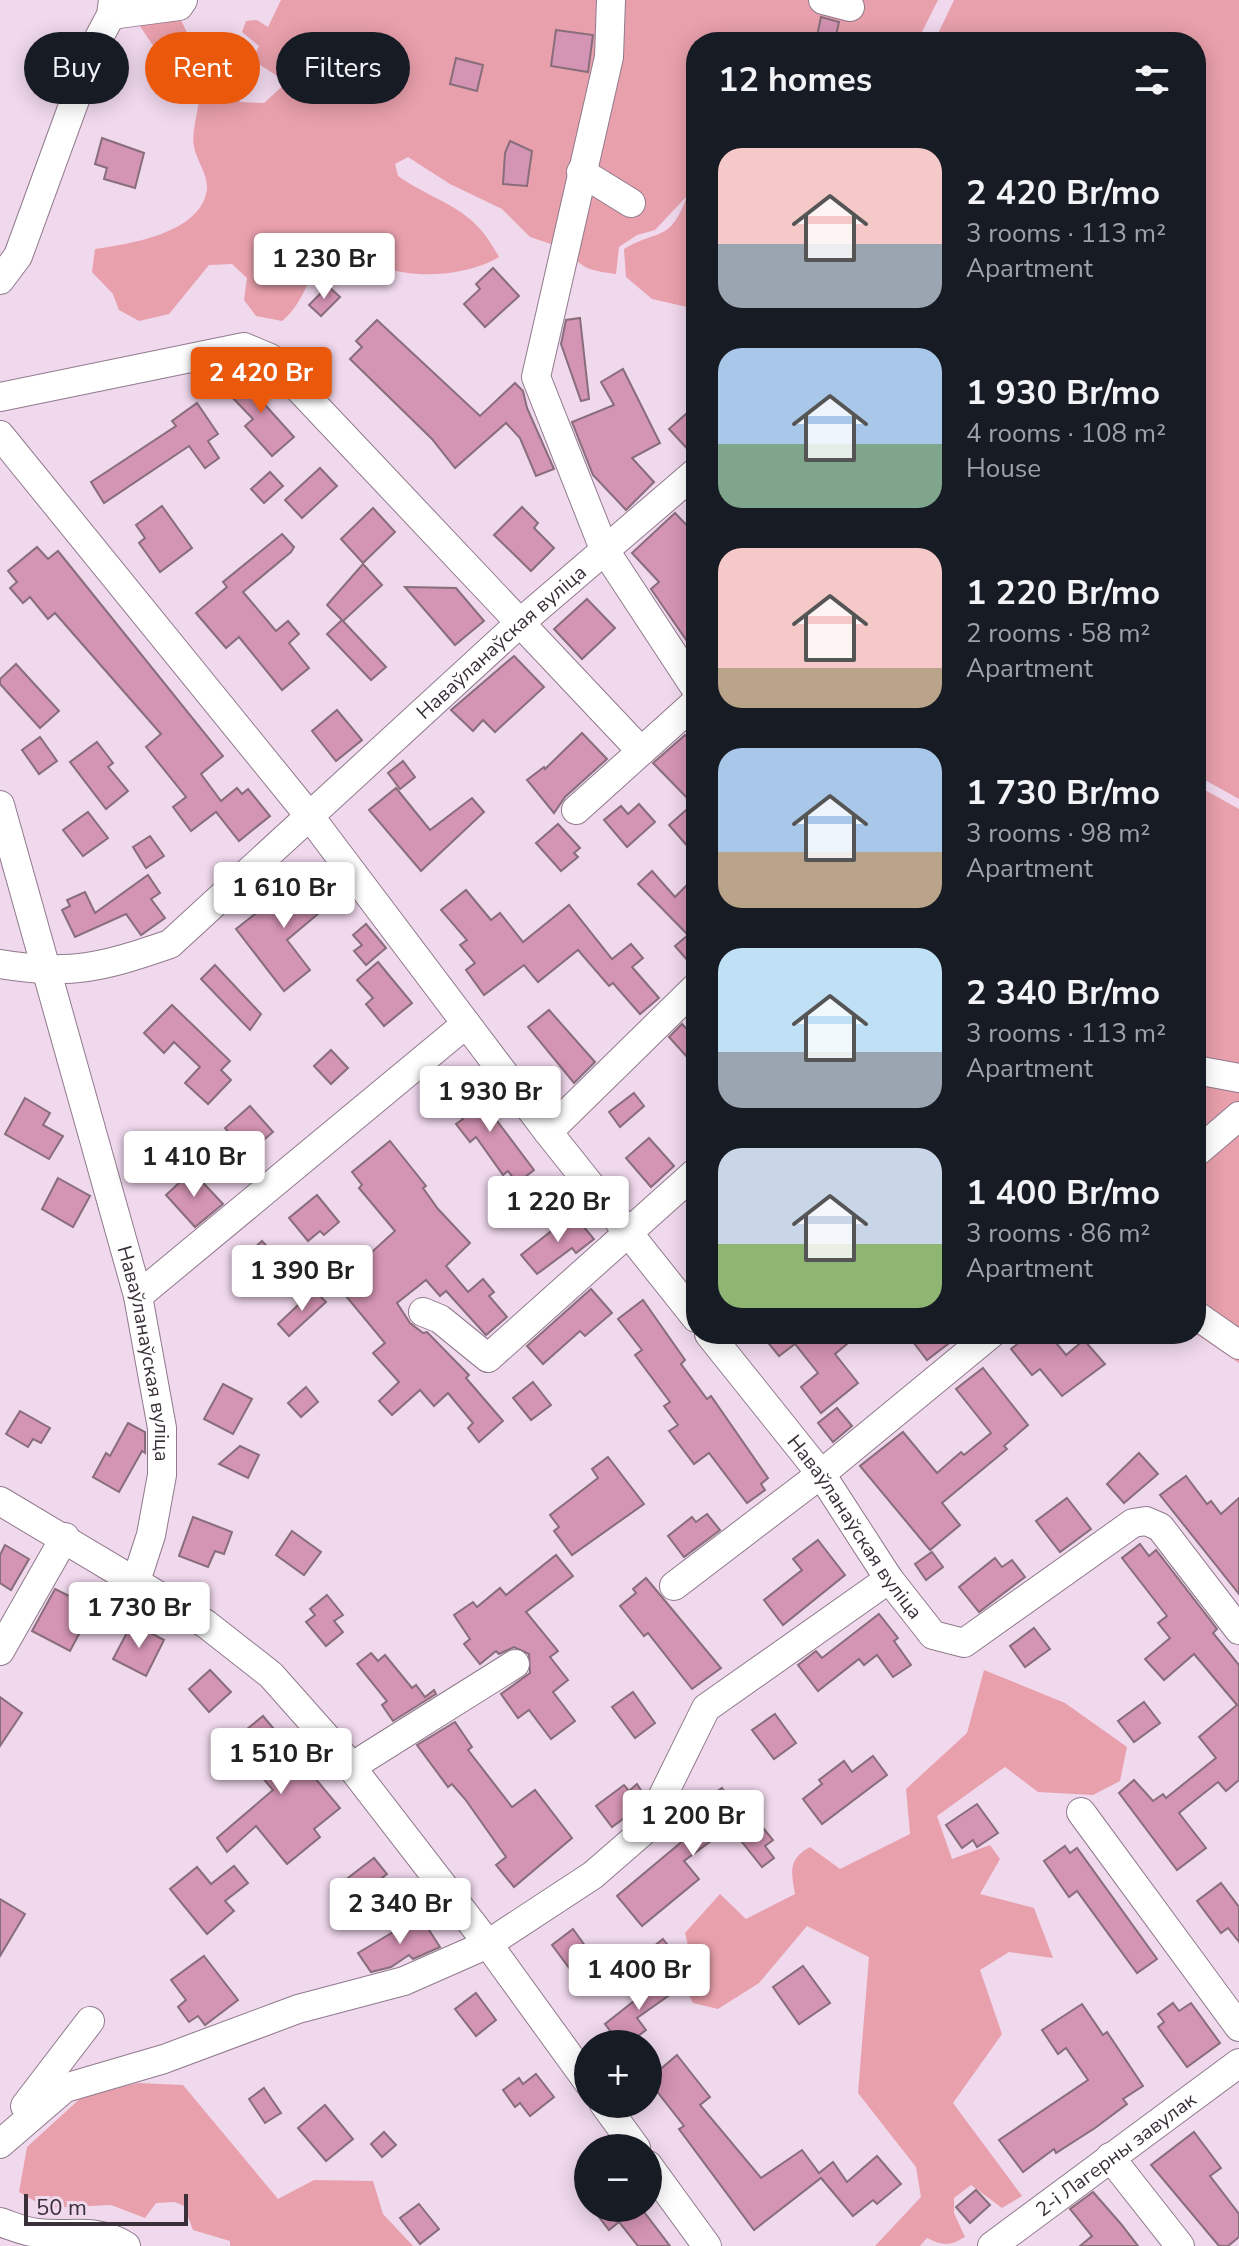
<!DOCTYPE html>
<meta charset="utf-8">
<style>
body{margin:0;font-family:"Nunito Sans",sans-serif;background:#242831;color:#f1f3f6;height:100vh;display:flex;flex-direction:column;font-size:30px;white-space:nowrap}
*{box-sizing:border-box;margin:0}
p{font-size:26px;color:#9ea1a6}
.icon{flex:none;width:44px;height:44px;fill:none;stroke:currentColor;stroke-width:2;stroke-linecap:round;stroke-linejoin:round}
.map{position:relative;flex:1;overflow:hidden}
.side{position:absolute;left:686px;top:32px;width:520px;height:1312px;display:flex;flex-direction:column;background:#171b24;border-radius:32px;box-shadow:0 4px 20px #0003}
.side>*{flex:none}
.guide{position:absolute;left:24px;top:32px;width:542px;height:72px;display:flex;gap:16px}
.tools{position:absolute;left:574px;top:2030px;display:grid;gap:16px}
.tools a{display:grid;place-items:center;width:88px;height:88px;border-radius:50%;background:#171b24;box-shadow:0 4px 20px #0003;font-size:40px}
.scale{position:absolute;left:24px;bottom:20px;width:164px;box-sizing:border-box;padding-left:8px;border:4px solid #3a3039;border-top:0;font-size:22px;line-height:28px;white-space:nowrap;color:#3a3039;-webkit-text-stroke:6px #f0d8ed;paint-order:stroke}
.price{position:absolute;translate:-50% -68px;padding:0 18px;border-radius:8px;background:#fff;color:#222;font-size:26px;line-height:52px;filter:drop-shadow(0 2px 4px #0008)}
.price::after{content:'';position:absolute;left:50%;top:48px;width:24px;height:18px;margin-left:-12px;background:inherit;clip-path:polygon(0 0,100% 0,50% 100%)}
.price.selected{background:#ea580c;color:#fff}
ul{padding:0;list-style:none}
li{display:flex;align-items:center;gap:24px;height:200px;padding:0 32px}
li span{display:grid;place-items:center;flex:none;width:224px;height:160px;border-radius:24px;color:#555}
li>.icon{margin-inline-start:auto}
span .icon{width:96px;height:96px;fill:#fffc;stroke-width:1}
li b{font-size:34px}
h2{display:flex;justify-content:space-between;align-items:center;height:96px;padding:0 32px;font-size:34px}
.chip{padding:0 28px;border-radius:36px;background:#171b24;box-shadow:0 4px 20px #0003;font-size:28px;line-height:72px}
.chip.selected{background:#ea580c;color:#fff}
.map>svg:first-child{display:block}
.green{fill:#e8a0ac}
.building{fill:#d494b3;stroke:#886d7a;stroke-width:2}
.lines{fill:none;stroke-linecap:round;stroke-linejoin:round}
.minor-casing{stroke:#907a8d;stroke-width:30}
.minor{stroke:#fff;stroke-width:28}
.labels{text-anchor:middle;stroke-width:7;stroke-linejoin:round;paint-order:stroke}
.street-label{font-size:20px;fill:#3a3039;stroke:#f0d8ed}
</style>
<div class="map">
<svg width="1239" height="2246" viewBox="0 0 1239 2246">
<rect width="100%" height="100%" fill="#f0d8ed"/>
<g class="green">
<path d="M171,0l38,77 32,25 23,1 23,-21 -35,-22 7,-14 -17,-14 4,-11 11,-1 11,7 13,-27h657l-21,42h-221v267l-44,-10 -26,-22 -2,-28c36,-21 46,-6 63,-53l-32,34 -18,5 -18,12 -3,27c-41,-5 -34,-10 -60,-38l-5,8 -21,-7 -28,-28 -52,-25 -42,-27 -13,7 3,12c44,30 74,29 101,81 -29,18 -83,23 -115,10 -18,-8 -32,-17 -52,-22 -23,21 -24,55 -50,76l-26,-5 -12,-16 3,-22 -15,-14 -23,1 -40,49 -30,7 -20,-11 -6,-16 -21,-22 3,-23c34,-5 101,-15 111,-55 5,-16 -9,-31 -12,-47 -3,-13 4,-34 5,-49l-32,-32 -32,-47z"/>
<polygon points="954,0 1239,0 1239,799 1196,775 1196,42 934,42"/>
<polygon points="1196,785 1239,809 1239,1363 1196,1334"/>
<path d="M984,1670l81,33 62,44 -7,34 -27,14 -55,-3 -33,-25 -68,49 15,43 38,-14 10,14 -20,35 54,14 19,50 -44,-6 -29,18 22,64 -49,69 69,93 -20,12 -31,-23 -17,13v15l11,24c-15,9 -22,9 -38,1l-7,8h-45l46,-49 -5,-30 -58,-74 11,-136 -62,-31 -48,57 -41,26 -25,-6 -10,-19 11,-12 -9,-39 35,-39 26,25 49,-25c-4,-23 -7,-35 15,-47l30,22 70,-35 -4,-45 61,-56z"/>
<polygon points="138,2083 183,2085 278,2199 314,2180 373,2181 383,2214 413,2246 230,2246 230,2241 193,2230 184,2206 175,2202 156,2203 145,2218 111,2205 47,2208 19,2192 27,2147 83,2096"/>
</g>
<g class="building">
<polygon points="821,17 839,22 835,40 817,36"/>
<polygon points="556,30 593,35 588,72 551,66"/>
<polygon points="456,58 483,65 477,91 450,84"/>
<polygon points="102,138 144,153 135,188 104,179 107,168 95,164"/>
<polygon points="510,141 532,151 527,186 503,184 505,153"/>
<polygon points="493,268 519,296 485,327 464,304 480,289 476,284"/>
<polygon points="328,286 340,297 321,316 309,305"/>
<polygon points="580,318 589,399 581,401 561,344 566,320"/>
<polygon points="377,320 480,416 515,383 523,391 527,408 554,469 536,476 520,438 506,423 455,468 432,439 350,359 362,347 356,341"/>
<polygon points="623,369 660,443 632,458 654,482 626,510 593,475 572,422 614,405 601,382"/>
<polygon points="254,371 268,386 257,396 294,437 272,456 245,426 253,419 229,394"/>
<polygon points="197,403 218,434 208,441 219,458 205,468 189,446 104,503 91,482 176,426 172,421"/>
<polygon points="696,405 696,455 693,455 669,429"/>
<polygon points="320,468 337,486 302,518 285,500"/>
<polygon points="270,472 283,486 264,503 251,489"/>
<polygon points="162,506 192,548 160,572 139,543 145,538 136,525"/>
<polygon points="522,507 538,523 534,528 554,548 531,571 494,535"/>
<polygon points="373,508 395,532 363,563 341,539"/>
<polygon points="675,513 696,535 696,654 651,589 659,582 632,553"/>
<polygon points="282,534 294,547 291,552 243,592 276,631 288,621 299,634 289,643 309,668 282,690 239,637 226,648 196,613 227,587 223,582"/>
<polygon points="37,547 48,559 58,551 223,756 201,774 221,801 237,788 242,794 248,789 270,816 239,841 216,812 191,831 173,807 186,797 146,747 161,734 55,613 48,619 30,597 23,603 10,588 17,582 8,571"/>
<polygon points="363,564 382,585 343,621 386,667 371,680 327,634 342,620 327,605"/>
<polygon points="405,587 456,588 484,621 455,645"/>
<polygon points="587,599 615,628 582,659 554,629"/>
<polygon points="514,656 544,687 495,732 483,720 473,731 451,710"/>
<polygon points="16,664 59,711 40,728 0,684 0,679"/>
<polygon points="337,710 362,740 336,761 312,731"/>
<polygon points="582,733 607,759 565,797 554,813 527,780 544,767 545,769"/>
<polygon points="685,735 696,746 696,856 669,825 693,804 653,763"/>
<polygon points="40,737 57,761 39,774 22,750"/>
<polygon points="97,742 113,763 108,767 128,791 106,809 70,762"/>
<polygon points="403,761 415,777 400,789 388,773"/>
<polygon points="396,788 430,830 472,798 484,812 421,871 369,810"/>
<polygon points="639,804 655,822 627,847 604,820 621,806 628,814"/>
<polygon points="88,812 108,838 83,856 63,830"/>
<polygon points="558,824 580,848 574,853 578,857 561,871 536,843"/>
<polygon points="150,836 164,856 146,868 133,847"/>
<polygon points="652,871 675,897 696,876 696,970 675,946 688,935 638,884"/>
<polygon points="148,875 160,893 151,899 165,918 141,935 126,914 75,937 62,910 70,906 67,900 85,892 95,913"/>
<polygon points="308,876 331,903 287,940 310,970 284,991 236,929 282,893 280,890 295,878 299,883"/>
<polygon points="466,890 491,920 500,913 523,942 569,905 612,959 631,944 643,958 632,967 659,998 640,1014 613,983 609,986 578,950 538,982 524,965 484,995 466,970 475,963 460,945 467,940 441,910"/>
<polygon points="366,924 386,948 366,965 354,951 362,945 353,935"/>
<polygon points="378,962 412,1003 384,1026 366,1004 373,998 357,980"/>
<polygon points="215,965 261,1014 250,1030 201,979"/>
<polygon points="172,1005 230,1061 221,1070 231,1080 208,1104 185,1083 200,1067 174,1042 164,1053 144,1033"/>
<polygon points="549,1010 595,1062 574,1083 528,1027"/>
<polygon points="682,1024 696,1039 696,1067 669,1037"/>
<polygon points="331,1050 348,1068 331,1084 314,1066"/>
<polygon points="470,1085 534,1170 517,1183 508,1171 503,1175 476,1137 470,1142 456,1124 463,1119 449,1101"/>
<polygon points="634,1093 644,1106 620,1127 609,1112"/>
<polygon points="25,1098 50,1113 43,1125 63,1136 49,1159 5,1134"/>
<polygon points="250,1106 273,1132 247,1154 225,1128"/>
<polygon points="649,1138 674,1166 651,1187 626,1158"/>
<polygon points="390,1141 426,1186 423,1188 438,1209 470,1243 446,1266 468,1292 483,1279 494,1292 489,1296 507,1317 486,1335 446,1291 440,1296 426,1280 397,1303 410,1323 423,1333 427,1332 469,1375 466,1378 503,1421 479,1442 468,1428 473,1423 448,1393 434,1406 420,1390 392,1415 379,1401 399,1382 373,1353 385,1343 341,1290 369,1266 363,1260 395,1231 359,1188 362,1185 352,1172"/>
<polygon points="192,1171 223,1204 195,1227 166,1195"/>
<polygon points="58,1178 90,1196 73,1227 42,1209"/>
<polygon points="317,1195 339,1222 324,1235 320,1231 308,1241 289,1218"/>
<polygon points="573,1214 594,1239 576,1253 572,1248 537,1274 521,1255"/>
<polygon points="262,1241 285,1266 266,1284 243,1258"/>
<polygon points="591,1289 612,1313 585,1336 580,1331 543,1364 527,1346"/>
<polygon points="314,1290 326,1302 289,1336 278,1324"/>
<polygon points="643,1300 685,1360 681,1364 707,1399 711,1396 768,1478 761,1484 765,1490 747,1503 709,1453 694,1464 669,1431 678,1425 664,1406 670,1402 635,1355 642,1350 618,1319"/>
<polygon points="761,1334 859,1334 835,1354 858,1383 821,1413 801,1387 818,1373 795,1344 779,1356"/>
<polygon points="907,1334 961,1334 927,1360"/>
<polygon points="1030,1334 1049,1334 1066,1355 1084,1340 1105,1364 1062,1396 1040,1369 1032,1375 1011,1349"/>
<polygon points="983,1368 1028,1425 1004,1446 1007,1449 942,1503 960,1525 930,1550 860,1466 903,1432 937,1473 961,1452 964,1455 991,1433 956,1389"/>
<polygon points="533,1382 551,1405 531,1420 513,1398"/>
<polygon points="223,1384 252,1399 233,1434 204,1419"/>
<polygon points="306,1387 318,1402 301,1417 288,1403"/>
<polygon points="837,1408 852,1426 833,1442 818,1423"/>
<polygon points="20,1411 50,1428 41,1443 33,1439 28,1447 6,1434"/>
<polygon points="128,1423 145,1432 145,1453 142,1451 119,1492 93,1477 106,1453 110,1456"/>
<polygon points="240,1446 259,1455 248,1478 219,1464"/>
<polygon points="1139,1453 1158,1474 1124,1503 1107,1484"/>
<polygon points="608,1457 644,1504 572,1555 554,1531 559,1527 550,1515 598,1478 592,1469"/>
<polygon points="1186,1476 1207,1504 1211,1501 1221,1514 1239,1498 1239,1594 1160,1495"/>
<polygon points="1067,1498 1091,1529 1060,1552 1036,1521"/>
<polygon points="707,1514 720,1530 684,1557 668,1536 692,1517 696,1522"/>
<polygon points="193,1517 232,1532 224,1554 215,1551 208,1567 179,1556"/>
<polygon points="292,1531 321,1552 304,1575 276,1555"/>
<polygon points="818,1540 845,1575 783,1625 764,1600 802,1570 793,1559"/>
<polygon points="1140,1544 1149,1556 1156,1550 1217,1629 1213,1633 1239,1665 1239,1780 1226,1791 1218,1782 1179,1813 1206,1848 1177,1870 1119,1793 1134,1780 1153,1801 1163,1794 1166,1798 1216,1758 1199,1737 1237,1705 1194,1654 1164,1680 1145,1659 1170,1638 1158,1623 1167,1616 1122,1558"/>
<polygon points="5,1545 29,1559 11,1590 0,1583 0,1555"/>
<polygon points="932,1552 943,1567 926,1580 915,1564"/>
<polygon points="556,1555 573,1576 526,1612 558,1651 550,1657 568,1680 553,1692 575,1721 551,1739 529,1710 518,1718 501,1694 530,1673 529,1654 514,1647 499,1654 496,1651 480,1664 464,1644 470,1639 454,1615 473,1602 477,1607 500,1588 506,1595"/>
<polygon points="995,1558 1002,1567 1012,1560 1025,1577 979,1612 959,1587"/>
<polygon points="646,1578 721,1668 692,1689 648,1633 644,1636 620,1606 636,1593 633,1589"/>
<polygon points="55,1589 93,1608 70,1651 32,1631"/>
<polygon points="327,1595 343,1615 334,1621 343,1632 326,1646 306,1622 315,1615 310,1609"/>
<polygon points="879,1614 898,1638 894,1641 911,1665 893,1677 877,1655 864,1665 859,1659 818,1691 798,1665 816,1651 822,1658"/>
<polygon points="132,1623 164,1640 146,1676 113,1659"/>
<polygon points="1034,1628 1050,1649 1025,1667 1010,1646"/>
<polygon points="371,1653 378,1661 385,1655 412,1688 416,1685 425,1697 434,1690 436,1694 393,1721 382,1705 387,1701 357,1664"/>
<polygon points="210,1670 231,1692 209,1712 189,1689"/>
<polygon points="633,1692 655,1723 635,1738 612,1707"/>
<polygon points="0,1697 22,1713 0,1746"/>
<polygon points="1144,1702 1160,1723 1134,1742 1118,1721"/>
<polygon points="775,1714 796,1743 774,1759 752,1730"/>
<polygon points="263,1716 340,1808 314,1829 320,1837 287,1864 256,1826 227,1852 217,1838 273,1790 238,1749 247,1742 241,1734"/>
<polygon points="455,1722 472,1747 468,1750 512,1807 535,1790 572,1838 514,1887 496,1865 506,1857 465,1799 452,1784 448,1787 417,1745"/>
<polygon points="873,1756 887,1775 822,1824 803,1799 822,1784 819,1780 844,1761 852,1772"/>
<polygon points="637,1784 644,1795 639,1807 612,1827 596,1806 624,1785 629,1791"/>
<polygon points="722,1788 748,1823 755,1818 773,1840 765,1846 774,1858 762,1867 730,1827 684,1861 699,1879 642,1926 617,1896 697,1829 704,1821 699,1814 705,1810 700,1804"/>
<polygon points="977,1804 998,1833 977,1847 973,1840 962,1848 946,1825"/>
<polygon points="1065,1846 1070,1853 1077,1848 1157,1959 1137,1973 1077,1891 1069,1897 1044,1861"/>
<polygon points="374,1858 387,1874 361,1894 348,1878"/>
<polygon points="234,1866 248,1883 225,1901 234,1911 207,1934 170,1889 197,1867 211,1884"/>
<polygon points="1221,1883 1239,1907 1239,1942 1228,1928 1221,1933 1197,1901"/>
<polygon points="0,1899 25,1914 0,1956"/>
<polygon points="420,1916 440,1947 413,1959 409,1955 391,1967 371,1972 358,1953"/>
<polygon points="573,1929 591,1954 570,1969 552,1945"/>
<polygon points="663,1939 677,1957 652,1976 638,1959"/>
<polygon points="204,1956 238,2000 205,2025 198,2016 189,2022 178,2007 186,2000 171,1980"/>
<polygon points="803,1966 830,2003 799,2024 773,1987"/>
<polygon points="667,1975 678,1989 637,2018 646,2030 628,2044 620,2044 605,2024"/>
<polygon points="476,1993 496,2020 476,2036 455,2009"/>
<polygon points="1173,2003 1179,2011 1191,2003 1220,2043 1187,2067 1158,2027 1164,2022 1158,2014"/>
<polygon points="1082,2004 1103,2035 1107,2032 1143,2086 1123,2099 1127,2104 1095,2128 1056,2153 1054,2149 1023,2172 999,2140 1088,2080 1066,2048 1058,2054 1042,2030"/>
<polygon points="677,2055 710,2097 700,2105 761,2178 802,2150 819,2173 833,2162 847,2182 877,2156 901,2184 877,2204 873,2200 853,2216 821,2178 754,2230 679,2129 684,2126 648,2080"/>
<polygon points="536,2074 554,2097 530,2116 520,2103 515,2107 503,2090 519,2078 523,2084"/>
<polygon points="264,2088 281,2113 265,2123 249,2099"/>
<polygon points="325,2105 353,2139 326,2161 298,2128"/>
<polygon points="384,2132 396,2145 382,2157 371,2144"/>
<polygon points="1194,2132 1221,2168 1210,2176 1239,2214 1239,2237 1228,2246 1219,2246 1151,2165"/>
<polygon points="976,2190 990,2205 970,2223 956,2207"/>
<polygon points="1093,2192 1121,2224 1138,2246 1080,2246 1092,2236 1070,2209"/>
<polygon points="419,2204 439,2229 420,2244 400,2218"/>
<polygon points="592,2208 641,2208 670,2246 638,2246 619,2222 609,2230"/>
</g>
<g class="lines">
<defs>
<g id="minor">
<polyline points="611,0 609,57 536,377 604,549 696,689"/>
<polyline points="823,0 850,7"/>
<polyline points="111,15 179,6 183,0"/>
<polyline points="581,172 631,203"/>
<polyline points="0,280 18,256 95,45 111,15 113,0"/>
<polyline points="0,397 244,347 270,358 641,751"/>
<polyline points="0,435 311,818 548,1132 696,1318"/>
<path id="s1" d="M0,805l138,491 24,132v47l-11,60 -15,46"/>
<polyline points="576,810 696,702"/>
<path id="s2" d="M0,964c71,12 103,3 170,-20l351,-322 175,-150"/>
<polyline points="1196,1070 1239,1078"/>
<polyline points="548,1132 696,987"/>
<polyline points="1196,1153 1239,1116"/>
<polyline points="138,1296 466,1024"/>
<polyline points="423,1312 440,1319 488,1358 696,1172"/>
<polyline points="1196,1315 1239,1345"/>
<path id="s3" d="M709,1334l112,140 68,105 44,56 31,8 169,-120 13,-2 14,6 79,103"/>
<polyline points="0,1501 206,1624 271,1675 342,1755 488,1944 588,2082"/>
<polyline points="674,1586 821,1474 991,1334"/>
<polyline points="0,1651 65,1537"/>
<polyline points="351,1767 515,1664"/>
<polyline points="1081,1812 1239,2027"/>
<polyline points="604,2104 636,2148"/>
<polyline points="25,2106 90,2021"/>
<polyline points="0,2144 65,2088 164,2059 298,2009 404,1981 488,1944 593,1875 647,1828 706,1708 889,1579"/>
<polyline points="1110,2157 1180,2246"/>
<polyline points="648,2165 707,2246"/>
<path d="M0,2222c12,4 25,10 38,11 31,4 59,-6 88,13"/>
<path id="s4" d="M992,2246l247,-183"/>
</g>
</defs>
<use href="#minor" class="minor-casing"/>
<use href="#minor" class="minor"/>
</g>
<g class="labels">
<g class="street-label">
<text dy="7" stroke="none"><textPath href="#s2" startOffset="622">Наваўланаўская вуліца</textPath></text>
<text dy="7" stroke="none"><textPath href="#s1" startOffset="568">Наваўланаўская вуліца</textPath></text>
<text dy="7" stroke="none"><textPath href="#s3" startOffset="242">Наваўланаўская вуліца</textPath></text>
<text dy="7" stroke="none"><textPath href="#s4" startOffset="154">2-і Лагерны завулак</textPath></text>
</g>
</g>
</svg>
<div class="tools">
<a>+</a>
<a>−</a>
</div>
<div class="scale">50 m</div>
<b class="price" style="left:324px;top:301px">1 230 Br</b>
<b class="price selected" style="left:261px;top:415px">2 420 Br</b>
<b class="price" style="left:284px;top:930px">1 610 Br</b>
<b class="price" style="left:490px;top:1134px">1 930 Br</b>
<b class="price" style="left:194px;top:1199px">1 410 Br</b>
<b class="price" style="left:558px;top:1244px">1 220 Br</b>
<b class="price" style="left:302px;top:1313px">1 390 Br</b>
<b class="price" style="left:139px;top:1650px">1 730 Br</b>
<b class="price" style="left:281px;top:1796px">1 510 Br</b>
<b class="price" style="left:693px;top:1858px">1 200 Br</b>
<b class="price" style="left:400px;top:1946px">2 340 Br</b>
<b class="price" style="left:639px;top:2012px">1 400 Br</b>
<div class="guide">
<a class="chip">Buy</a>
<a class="chip selected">Rent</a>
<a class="chip">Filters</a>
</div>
<section class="side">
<h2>12 homes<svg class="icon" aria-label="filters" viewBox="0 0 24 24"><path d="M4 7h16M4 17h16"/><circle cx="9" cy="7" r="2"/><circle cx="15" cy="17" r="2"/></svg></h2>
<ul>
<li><span style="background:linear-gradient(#f6c9c9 60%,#9aa5b1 0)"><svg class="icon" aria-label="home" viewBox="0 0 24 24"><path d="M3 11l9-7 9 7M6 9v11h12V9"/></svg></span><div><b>2 420 Br/mo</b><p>3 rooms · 113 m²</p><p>Apartment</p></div></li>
<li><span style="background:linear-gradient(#a9c7e8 60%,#7fa58c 0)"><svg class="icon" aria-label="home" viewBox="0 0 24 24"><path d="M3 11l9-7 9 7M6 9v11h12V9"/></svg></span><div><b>1 930 Br/mo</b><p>4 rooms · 108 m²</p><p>House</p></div></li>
<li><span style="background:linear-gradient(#f6c9c9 75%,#b9a48a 0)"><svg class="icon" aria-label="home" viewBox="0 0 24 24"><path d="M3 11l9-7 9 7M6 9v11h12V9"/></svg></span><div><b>1 220 Br/mo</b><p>2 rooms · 58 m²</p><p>Apartment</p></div></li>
<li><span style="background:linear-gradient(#a9c7e8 65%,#b9a48a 0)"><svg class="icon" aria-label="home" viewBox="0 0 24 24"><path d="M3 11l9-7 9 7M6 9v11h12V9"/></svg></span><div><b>1 730 Br/mo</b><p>3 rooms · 98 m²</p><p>Apartment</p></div></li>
<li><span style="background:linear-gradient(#bfe0f5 65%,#9aa5b1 0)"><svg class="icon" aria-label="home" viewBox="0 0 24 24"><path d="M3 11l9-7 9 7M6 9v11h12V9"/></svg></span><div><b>2 340 Br/mo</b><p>3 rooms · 113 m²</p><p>Apartment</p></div></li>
<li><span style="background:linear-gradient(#c9d6e8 60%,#8fb573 0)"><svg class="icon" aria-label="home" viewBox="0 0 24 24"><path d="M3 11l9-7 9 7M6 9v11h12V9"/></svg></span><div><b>1 400 Br/mo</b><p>3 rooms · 86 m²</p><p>Apartment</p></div></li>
</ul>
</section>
</div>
